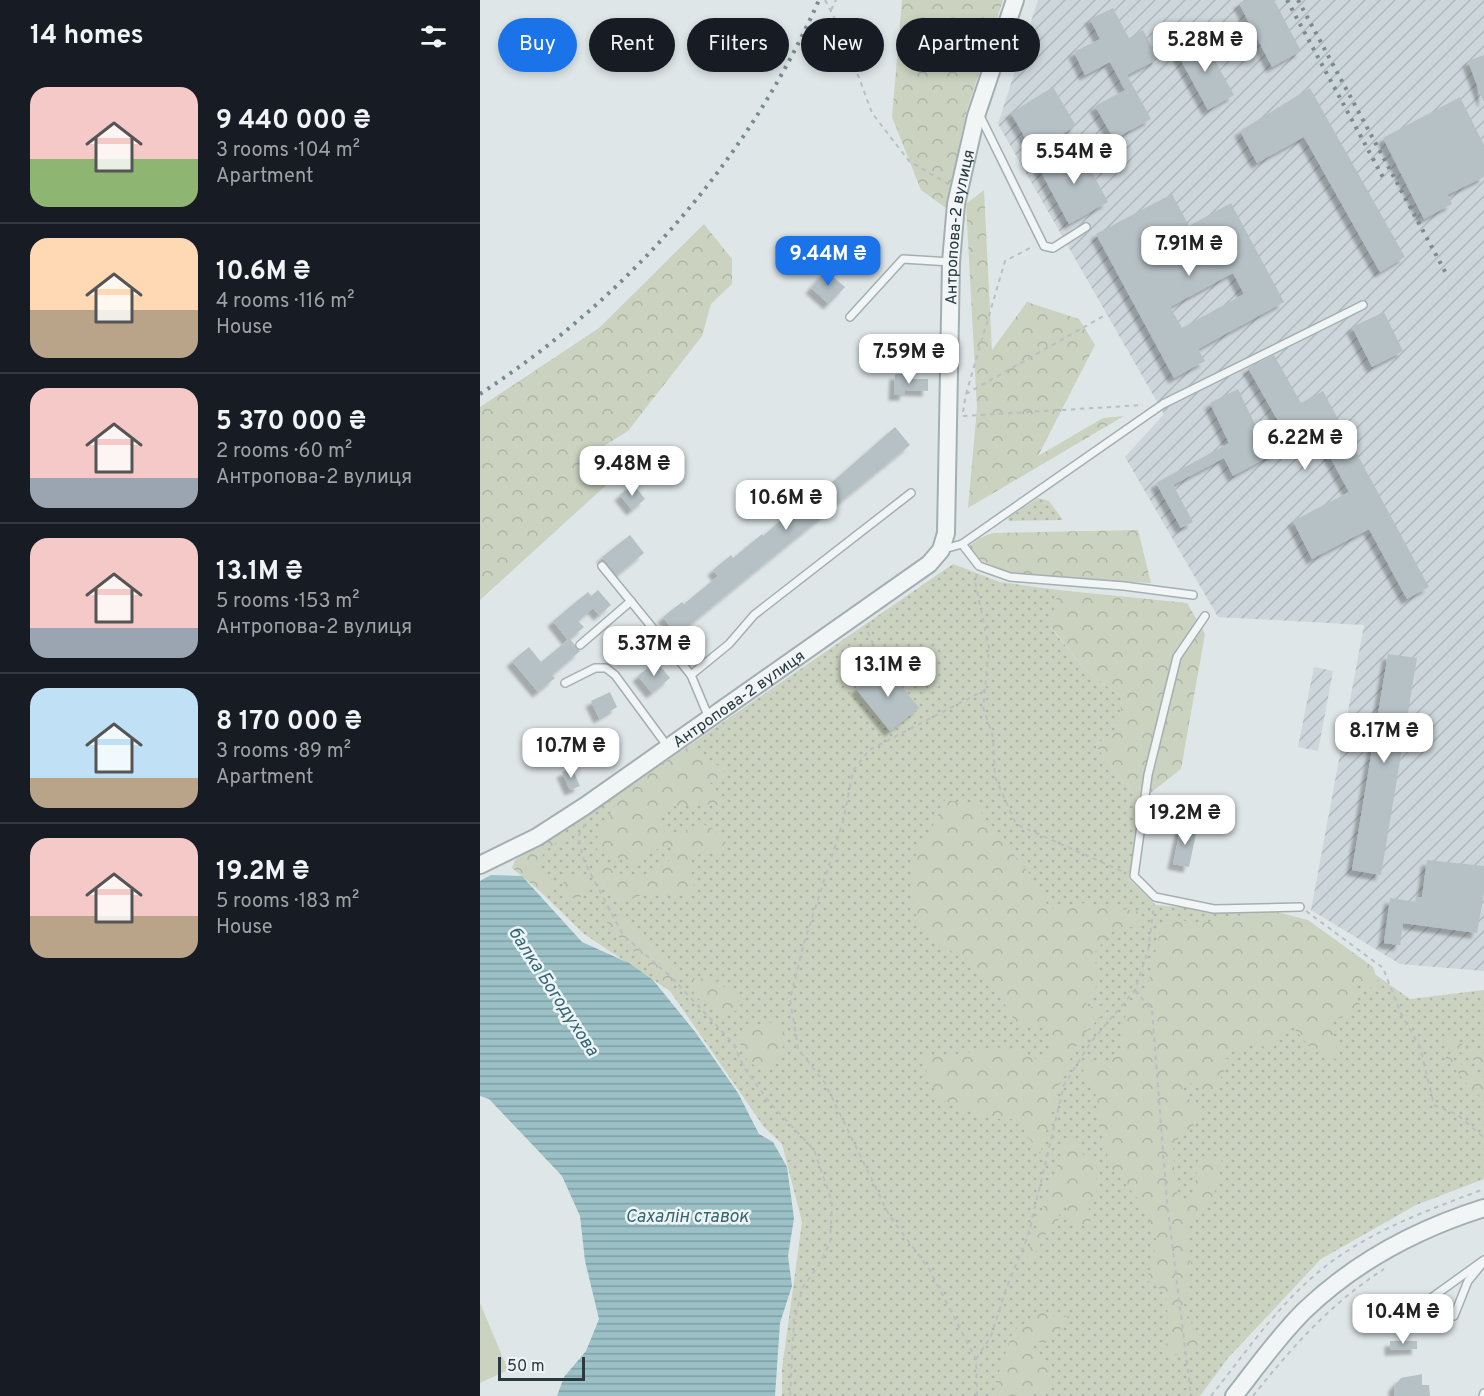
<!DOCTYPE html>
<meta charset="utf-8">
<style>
body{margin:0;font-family:Overpass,sans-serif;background:#242831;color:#f1f3f6;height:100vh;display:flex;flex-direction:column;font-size:22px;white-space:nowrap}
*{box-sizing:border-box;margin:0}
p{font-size:20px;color:#9ea1a6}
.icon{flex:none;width:33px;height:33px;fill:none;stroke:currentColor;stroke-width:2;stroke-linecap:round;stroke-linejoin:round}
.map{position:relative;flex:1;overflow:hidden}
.drawer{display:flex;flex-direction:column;background:#171b24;width:480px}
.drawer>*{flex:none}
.guide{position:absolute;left:18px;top:18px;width:570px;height:54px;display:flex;gap:12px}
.scale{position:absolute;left:18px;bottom:15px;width:87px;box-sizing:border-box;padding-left:6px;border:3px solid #28393f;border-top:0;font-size:16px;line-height:21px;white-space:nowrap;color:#28393f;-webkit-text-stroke:4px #eef4f6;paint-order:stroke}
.price{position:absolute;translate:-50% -51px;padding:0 14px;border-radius:12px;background:#fff;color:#222;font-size:20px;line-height:39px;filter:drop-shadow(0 2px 3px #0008)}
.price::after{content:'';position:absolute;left:50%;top:36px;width:18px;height:14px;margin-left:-9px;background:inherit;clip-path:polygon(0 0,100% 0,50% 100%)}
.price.on{background:#1a73e8;color:#fff}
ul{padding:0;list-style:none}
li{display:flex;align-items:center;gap:18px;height:150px;padding:0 30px}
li+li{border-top:2px solid #363941}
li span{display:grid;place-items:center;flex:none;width:168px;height:120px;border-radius:18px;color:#555}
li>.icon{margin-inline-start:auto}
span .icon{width:72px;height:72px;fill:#fffc;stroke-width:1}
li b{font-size:26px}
h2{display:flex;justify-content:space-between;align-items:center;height:72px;padding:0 30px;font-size:26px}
.chip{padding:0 21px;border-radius:27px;background:#171b24;box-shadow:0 3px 9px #0003;font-size:21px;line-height:54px}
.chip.on{background:#1a73e8;color:#fff}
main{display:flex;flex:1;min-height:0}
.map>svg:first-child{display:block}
.industrial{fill:url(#industrial-furrows)}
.grass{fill:url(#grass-dots)}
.forest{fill:url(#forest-crowns)}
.park{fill:#cbd2c0}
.water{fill:url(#water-rules)}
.building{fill:#b6c1c5;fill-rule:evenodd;filter:url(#shadow)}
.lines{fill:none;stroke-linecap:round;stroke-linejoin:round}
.service-casing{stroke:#a4afb2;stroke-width:10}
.tertiary-casing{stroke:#a4afb2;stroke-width:20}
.path{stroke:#b9c0c3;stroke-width:2;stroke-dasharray:4.5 4.5;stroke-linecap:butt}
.service{stroke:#f2f5f6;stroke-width:7}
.tertiary{stroke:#f2f5f6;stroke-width:16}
.rail{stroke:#798b91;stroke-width:4;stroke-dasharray:3 6;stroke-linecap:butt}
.labels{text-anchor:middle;stroke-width:5;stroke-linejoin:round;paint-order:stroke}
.street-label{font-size:16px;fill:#28393f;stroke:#eef4f6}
.water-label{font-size:18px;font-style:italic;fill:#346671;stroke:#eef4f6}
</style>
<main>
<section class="drawer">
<h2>14 homes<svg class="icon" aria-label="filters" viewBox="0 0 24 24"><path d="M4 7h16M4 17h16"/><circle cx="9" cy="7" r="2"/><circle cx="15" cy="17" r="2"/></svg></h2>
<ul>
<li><span style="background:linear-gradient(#f6c9c9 60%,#8fb573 0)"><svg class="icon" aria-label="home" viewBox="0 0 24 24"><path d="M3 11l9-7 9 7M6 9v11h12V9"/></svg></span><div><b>9 440 000 ₴</b><p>3 rooms · 104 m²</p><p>Apartment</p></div></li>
<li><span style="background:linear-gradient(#ffd9b3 60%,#b9a48a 0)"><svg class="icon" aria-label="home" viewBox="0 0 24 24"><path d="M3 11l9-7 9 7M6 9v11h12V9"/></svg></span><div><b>10.6M ₴</b><p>4 rooms · 116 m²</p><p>House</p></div></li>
<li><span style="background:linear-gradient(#f6c9c9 75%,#9aa5b1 0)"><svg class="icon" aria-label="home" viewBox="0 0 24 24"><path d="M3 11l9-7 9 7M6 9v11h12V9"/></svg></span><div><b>5 370 000 ₴</b><p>2 rooms · 60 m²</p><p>Антропова-2 вулиця</p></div></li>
<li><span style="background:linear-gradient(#f6c9c9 75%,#9aa5b1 0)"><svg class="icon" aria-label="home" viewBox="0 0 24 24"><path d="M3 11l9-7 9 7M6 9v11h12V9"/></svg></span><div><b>13.1M ₴</b><p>5 rooms · 153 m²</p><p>Антропова-2 вулиця</p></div></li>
<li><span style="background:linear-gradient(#bfe0f5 75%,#b9a48a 0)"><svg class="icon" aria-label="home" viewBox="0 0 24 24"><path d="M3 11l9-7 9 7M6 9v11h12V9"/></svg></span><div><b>8 170 000 ₴</b><p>3 rooms · 89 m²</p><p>Apartment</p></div></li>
<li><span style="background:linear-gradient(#f6c9c9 65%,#b9a48a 0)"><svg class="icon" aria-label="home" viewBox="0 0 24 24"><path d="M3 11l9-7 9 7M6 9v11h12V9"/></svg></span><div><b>19.2M ₴</b><p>5 rooms · 183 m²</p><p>House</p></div></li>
</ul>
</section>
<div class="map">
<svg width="1004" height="1396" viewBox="0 0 1004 1396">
<defs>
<pattern id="industrial-furrows" width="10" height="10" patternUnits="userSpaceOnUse" patternTransform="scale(1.5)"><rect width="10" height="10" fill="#cdd6da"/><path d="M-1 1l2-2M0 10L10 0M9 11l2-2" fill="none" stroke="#b0b8bc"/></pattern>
<pattern id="grass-dots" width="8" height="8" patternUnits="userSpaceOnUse" patternTransform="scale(1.5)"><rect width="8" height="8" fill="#cbd2c0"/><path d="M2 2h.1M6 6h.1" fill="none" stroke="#aeb5a6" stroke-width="1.8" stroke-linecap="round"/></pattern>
<pattern id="forest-crowns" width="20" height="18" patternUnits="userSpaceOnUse" patternTransform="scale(1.5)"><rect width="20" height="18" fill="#cbd2c0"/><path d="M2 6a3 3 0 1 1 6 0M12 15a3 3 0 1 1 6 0" fill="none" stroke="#aeb5a6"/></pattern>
<pattern id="water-rules" width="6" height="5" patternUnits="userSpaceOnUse" patternTransform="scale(1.5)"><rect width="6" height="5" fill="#9bc1c7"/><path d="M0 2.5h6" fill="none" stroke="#7e9ea3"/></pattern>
<filter id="shadow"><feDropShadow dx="-5.5" dy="5.5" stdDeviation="1.5" flood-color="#0004"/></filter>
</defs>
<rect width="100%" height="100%" fill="#dfe6e8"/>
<g class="industrial">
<polygon points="558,0 1004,0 1004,971 920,964 831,910 884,625 738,617 645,457 684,414 518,124"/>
<polygon points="834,667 853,671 838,751 818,747"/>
</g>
<g class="grass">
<polygon points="558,498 569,501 583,520 529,521 528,518"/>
<polygon points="473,564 520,582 578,590 571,628 604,668 642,698 637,731 615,745 659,802 649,879 676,905 814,917 930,999 1004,990 1004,1179 936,1205 841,1259 748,1358 720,1396 302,1396 302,1369 322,1222 302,1144 284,1127 190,991 104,934 34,866"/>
</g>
<g class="forest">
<polygon points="422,0 523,0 486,113 466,208 441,190 412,117"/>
<polygon points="504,190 512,350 547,302 599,319 615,345 558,456 623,418 644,416 488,508 497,408 486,204"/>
<polygon points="224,224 252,259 252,284 231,304 222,336 148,431 119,449 134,478 0,600 0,407 119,328"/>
<polygon points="658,530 671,583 530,575 497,558 488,547 500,538 513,533"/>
<polygon points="578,590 707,603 725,634 701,769 659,802 615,745 637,731 642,698 604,668 571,627"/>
<path d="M212,744l18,17 14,8v10l-14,4 14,19 -7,6 -14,-6 -8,4h-25l-12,13 8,16 8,2 25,-14 12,4 15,14 -6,11 -18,1 -13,6 5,27 -7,9h-40l-27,4 -12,-10v-5l-12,-6 -4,-11 10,-6c28,26 54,18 76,-11l-8,-4 -16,4 -18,15 -37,-14 -6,-6 30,-54z"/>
<path d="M465,800l33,5 7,15 44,53 21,36 31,-6 61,9 -4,14 -25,4 -18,22 2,33 -13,23 29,-4 -33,34 -21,46 -19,70 -24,-35h-25l-53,-20 -18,-44h33l51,-8 41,15 6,-17 -1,-20 -33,1c-24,-50 -55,-67 -99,-98l-7,-43 5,-32 11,-15z"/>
<polygon points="80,833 85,836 65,851 55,869 71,882 72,890 62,893 32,868 35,860"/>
<circle cx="95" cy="886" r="12"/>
<path d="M789,910l39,10 65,47 8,24 -32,-11 11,24 -29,20 8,36 -27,-10 -20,-24 -22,25 -15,-10 -33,16 7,3 -15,34 -33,-15 2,12 20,26 -30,26 2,46 9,19 11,-20 3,-29 24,-2c-6,38 -8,45 -36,73l5,34 -7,42 18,41 -41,12 8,-22 -3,-44 -19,-13 10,-39 -13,-35 -34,-40 -12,-44 -3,-33 -13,-16 8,-12 15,4 16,-18 4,-30 22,-30 17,-71 33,8z"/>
<polygon points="138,915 199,977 189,986 137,935 126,921"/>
<polygon points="213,978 233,979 263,1001 256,1011 242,1013 214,996"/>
<path d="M293,1022l11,9c-1,19 -1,29 -16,41l-20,-10 -9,-21 7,-11z"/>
<polygon points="974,1039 1004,1058 1004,1076 997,1062 961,1040"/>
<polygon points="962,1053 1004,1078 1004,1100 987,1084"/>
<polygon points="589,1131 602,1154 616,1163 616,1198 608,1203 611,1225 595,1226 587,1217 587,1202 580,1208 579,1219 567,1232 548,1265 548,1253"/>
<polygon points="564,1310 576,1318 590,1316 568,1343 551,1341 560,1363 567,1366 573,1386 547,1396 518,1396 516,1381 533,1331"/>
</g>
<polygon class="park" points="0,1303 28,1370 0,1383"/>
<polygon class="water" points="11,875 42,876 102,942 149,963 173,980 216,1033 258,1093 279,1134 293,1142 307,1167 314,1218 308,1256 312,1286 300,1323 295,1396 77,1396 84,1377 106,1351 119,1319 105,1261 100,1216 82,1176 9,1099 0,1096 0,881"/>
<g class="building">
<polygon points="765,0 794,0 821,51 792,67 759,3"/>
<polygon points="633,8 649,38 663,30 678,59 647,75 671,119 634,139 615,106 645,90 630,62 605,75 594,52 620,39 610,19"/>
<polygon points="722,37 754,95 728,110 696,51"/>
<polygon points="1004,55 1004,101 1003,101 988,61"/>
<polygon points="573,87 596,126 553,151 531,113"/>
<polygon points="830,88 925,257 900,272 824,137 777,163 760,131"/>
<polygon points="980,97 1004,145 1004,177 967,195 972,204 944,219 903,138"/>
<polygon points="598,146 628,202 589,224 559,168"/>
<path d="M692,194l17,32 42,-23 53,99 -86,47 7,12 -31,17 -78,-144zM753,273l11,21 -62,34 -12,-21z"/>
<polygon points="346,271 365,287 349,304 331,288"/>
<polygon points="904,312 923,351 892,367 872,327"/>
<polygon points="794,355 821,403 843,391 949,587 927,599 889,529 832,559 813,521 869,492 836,431 753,476 744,458 693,485 713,522 701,528 676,483 749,443 730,403 758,389 782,439 802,428 768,368"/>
<polygon points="415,374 425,374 425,379 448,379 448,391 425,390 425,395 414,395"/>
<polygon points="415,427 430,445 197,635 183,617 202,602 204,604 238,576 233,570 251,555 253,558 282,534 283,536 337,489 340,493"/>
<polygon points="153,484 165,499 152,510 140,495"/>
<polygon points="150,535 164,553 137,575 122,557"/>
<polygon points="118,590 131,605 119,615 113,608 98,621 104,627 90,639 100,651 72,675 75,678 58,692 32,661 49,647 61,662 88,640 73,621 108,592 111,596"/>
<polygon points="908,654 937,658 901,875 872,870"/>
<polygon points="176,661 190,678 172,693 158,676"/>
<polygon points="405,666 439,708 410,731 376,689"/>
<polygon points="130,692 137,707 119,718 111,701"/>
<polygon points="92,768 100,786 90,790 82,772"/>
<polygon points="701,826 717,829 709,867 693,864"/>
<polygon points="947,860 1004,866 1004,893 997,933 923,923 920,945 904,943 910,898 936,902 936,897 942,897"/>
<polygon points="910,1341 937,1341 937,1349 910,1350"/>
<polygon points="942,1374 942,1385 949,1385 950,1396 914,1396 914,1386 921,1378"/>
</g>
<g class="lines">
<defs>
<g id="service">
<polyline points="500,116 564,246 573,248 606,227"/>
<polyline points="370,317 423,259 471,262"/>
<polyline points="482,544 499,566 530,577 644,586 713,595"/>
<polyline points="464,549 482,544 683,404 883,305"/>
<polyline points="122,566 211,675 229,718"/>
<polyline points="725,616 697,657 668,775 654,876 675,897 734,909 820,907"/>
<polyline points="100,645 151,601"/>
<polyline points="211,675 249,644 274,615 431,493"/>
<polyline points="85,683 115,668 126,668 135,675 188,747"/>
<polyline points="926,1316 1004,1260"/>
<polyline points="974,1316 988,1281 1002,1264"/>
<polyline points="1003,1396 1004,1393"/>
</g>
<g id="tertiary">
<path id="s1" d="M0,865l57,-28 48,-31 344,-242 12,-14 5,-17 5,-271 5,-58 20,-88 39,-116"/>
<path d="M754,1396c22,-28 44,-59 70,-85 51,-49 113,-82 180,-103"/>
</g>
</defs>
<use href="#service" class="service-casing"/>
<use href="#tertiary" class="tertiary-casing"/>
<g class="path">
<polyline points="345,0 362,32 392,113 429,161 468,184"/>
<polyline points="351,10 356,0"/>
<polyline points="486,394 525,261 554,246"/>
<polyline points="483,412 486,394 627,314"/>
<polyline points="483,416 663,405"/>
<polyline points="497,574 495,581 509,648 503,707 513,737 515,777 536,824 646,873"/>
<polyline points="389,623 388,633 400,659"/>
<polyline points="105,824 98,836 104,861 143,935 191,977 254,1044 263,1066 289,1102 334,1150 352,1202 350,1243 339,1265 323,1287 314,1321 310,1396"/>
<polyline points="826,911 903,968 921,1014 940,1047 954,1105 978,1115 1004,1138"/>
<polyline points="655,990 672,1010 687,1202 711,1396"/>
<polyline points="496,1359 511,1336 526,1289 548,1236 584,1085 611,1042 655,990 668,951 674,905"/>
<polyline points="497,1396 496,1359 449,1269 409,1215 345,1083 318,1049 310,999 324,943 363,822 373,771 389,750 505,690"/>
<path d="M731,1396c39,-49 75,-103 127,-139 45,-31 96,-49 146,-68"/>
<path d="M773,1396c39,-49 78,-93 131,-127"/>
</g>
<use href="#service" class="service"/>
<use href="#tertiary" class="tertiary"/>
<g class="rail">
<polyline points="807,0 905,181"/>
<polyline points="818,0 968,277"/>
<path d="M0,394c148,-97 267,-232 339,-394"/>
</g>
</g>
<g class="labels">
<g class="street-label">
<text dy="6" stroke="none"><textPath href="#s1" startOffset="884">Антропова-2 вулиця</textPath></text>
<text dy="6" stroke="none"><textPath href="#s1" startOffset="308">Антропова-2 вулиця</textPath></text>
</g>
<g class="water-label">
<text transform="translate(74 991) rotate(57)" y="6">балка Богодухова</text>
<text x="207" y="1222">Сахалін ставок</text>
</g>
</g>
</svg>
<div class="scale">50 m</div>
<b class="price" style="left:725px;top:73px">5.28M ₴</b>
<b class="price" style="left:594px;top:185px">5.54M ₴</b>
<b class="price" style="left:709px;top:277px">7.91M ₴</b>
<b class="price on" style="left:348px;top:287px">9.44M ₴</b>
<b class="price" style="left:429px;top:385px">7.59M ₴</b>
<b class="price" style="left:825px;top:471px">6.22M ₴</b>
<b class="price" style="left:152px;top:497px">9.48M ₴</b>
<b class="price" style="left:306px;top:531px">10.6M ₴</b>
<b class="price" style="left:174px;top:677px">5.37M ₴</b>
<b class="price" style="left:408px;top:698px">13.1M ₴</b>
<b class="price" style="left:904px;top:764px">8.17M ₴</b>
<b class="price" style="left:91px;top:779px">10.7M ₴</b>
<b class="price" style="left:705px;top:846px">19.2M ₴</b>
<b class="price" style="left:923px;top:1345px">10.4M ₴</b>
<div class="guide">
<a class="chip on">Buy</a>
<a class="chip">Rent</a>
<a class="chip">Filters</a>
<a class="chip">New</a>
<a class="chip">Apartment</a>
</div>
</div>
</main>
